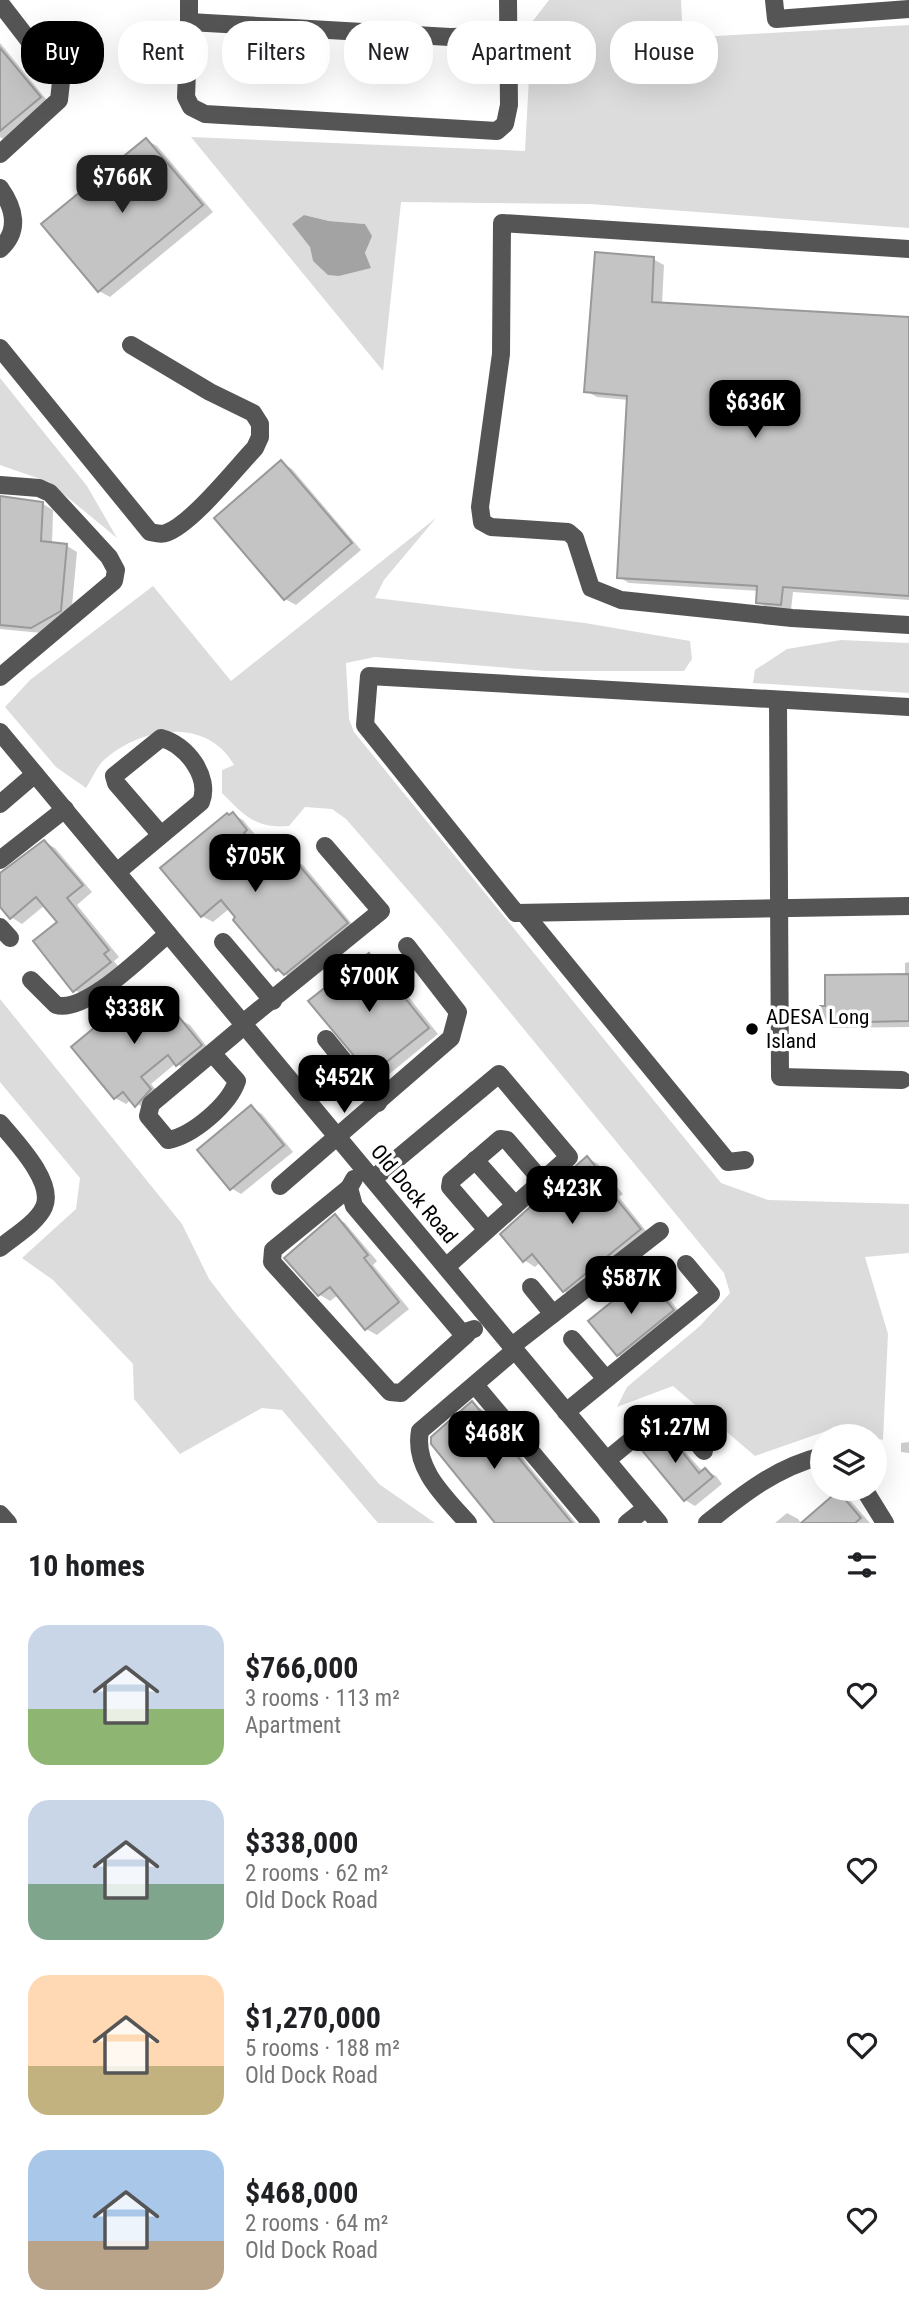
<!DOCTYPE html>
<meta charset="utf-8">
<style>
body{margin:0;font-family:"Roboto Condensed",sans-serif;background:#f6f6f6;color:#202124;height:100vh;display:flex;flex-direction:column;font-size:26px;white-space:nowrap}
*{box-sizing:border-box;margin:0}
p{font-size:23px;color:#757577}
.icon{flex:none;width:38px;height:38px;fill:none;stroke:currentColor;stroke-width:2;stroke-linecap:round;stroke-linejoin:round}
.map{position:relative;height:1523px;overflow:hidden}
.side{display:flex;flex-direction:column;background:#fff;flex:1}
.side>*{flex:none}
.guide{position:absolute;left:21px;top:21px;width:868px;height:63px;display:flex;gap:14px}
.controls{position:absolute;left:810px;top:1424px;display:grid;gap:14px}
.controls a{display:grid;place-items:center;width:77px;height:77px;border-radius:50%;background:#fff;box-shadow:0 7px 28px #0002;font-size:35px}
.price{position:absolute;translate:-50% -60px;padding:0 16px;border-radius:14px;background:#000;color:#fff;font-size:23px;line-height:46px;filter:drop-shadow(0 2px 4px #0008)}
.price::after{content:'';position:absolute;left:50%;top:42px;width:21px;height:16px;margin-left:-10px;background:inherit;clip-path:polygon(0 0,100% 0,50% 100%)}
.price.active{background:#222;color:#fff}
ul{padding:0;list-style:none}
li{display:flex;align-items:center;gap:21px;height:175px;padding:0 28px}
li span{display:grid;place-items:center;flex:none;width:196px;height:140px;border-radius:21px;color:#555}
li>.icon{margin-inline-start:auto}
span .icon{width:84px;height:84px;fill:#fffc;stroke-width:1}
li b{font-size:30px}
h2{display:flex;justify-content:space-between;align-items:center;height:84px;padding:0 28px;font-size:30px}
.pill{padding:0 24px;border-radius:28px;background:#fff;box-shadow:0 7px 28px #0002;font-size:24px;line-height:63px}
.pill.active{background:#000;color:#fff}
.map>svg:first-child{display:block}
.green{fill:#dcdcdc;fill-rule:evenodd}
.water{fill:#a3a3a3}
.shadow{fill:#0003}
.building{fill:#c4c4c4;stroke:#999;stroke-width:2}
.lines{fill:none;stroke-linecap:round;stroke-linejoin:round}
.minor{stroke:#555;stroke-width:18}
.poi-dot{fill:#000;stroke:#fff;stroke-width:2.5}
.labels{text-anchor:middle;stroke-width:7;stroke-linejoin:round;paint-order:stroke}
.poi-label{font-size:21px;fill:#000;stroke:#fff;text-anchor:start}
.street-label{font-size:21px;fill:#000;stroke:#fff}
</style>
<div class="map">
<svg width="909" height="1523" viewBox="0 0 909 1523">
<rect width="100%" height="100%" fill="#fff"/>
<g class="green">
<path d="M549,0h132l2,38 226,-13v203l-319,-24 -189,-2 -18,169 -192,-234 334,14 7,-129zM304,215l25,6 36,3 6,12 -11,33 -21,7 -26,-15z"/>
<polygon points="0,378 87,486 117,538 49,482 0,465"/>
<path d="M436,518l-52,62 -9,18 210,25 105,18 2,18 -8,12h-138l-171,-14 -29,6 3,56 5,13 367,451 47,17 141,4v49l-44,4 23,77 -5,106 -48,-12 -80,28 -82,-70 -56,21 10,-20 73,-61 30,-33 -6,-20 -284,-346 -94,-108 -14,-10 -27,-2 -16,19c-34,3 -45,-11 -67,-33v-23l12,-5c-27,-49 -94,-38 -130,-5 -7,6 -12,19 -18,28l-30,-21 -51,-60 25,-27 123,-94 78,95z"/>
<polygon points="841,640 909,643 909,693 753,683 755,670 787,649"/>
<polygon points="0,999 182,1224 209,1279 236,1314 379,1484 435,1523 378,1523 282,1410 262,1408 180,1454 134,1399 133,1364 53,1280 22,1258 76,1209 80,1178 0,1082"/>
</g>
<polygon class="water" points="304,215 329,221 365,224 372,236 365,253 371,268 339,276 328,275 313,261 310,247 292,224"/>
<g class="shadow">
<polygon points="0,43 50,104 6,141 0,137"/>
<polygon points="146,140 157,146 213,212 110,297 99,291 43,224"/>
<polygon points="653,259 664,265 662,304 909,319 909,600 793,592 791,610 768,608 758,602 759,591 629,583 619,577 628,400 597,397 586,391"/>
<polygon points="281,462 292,469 361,550 296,605 285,599 216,518"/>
<polygon points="0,498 43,504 53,510 52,544 67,546 77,552 71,617 42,633 0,629"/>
<polygon points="233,814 243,820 257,837 253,840 279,870 292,859 303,865 357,930 295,980 277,970 230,908 213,922 202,916"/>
<polygon points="44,842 55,848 92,892 77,905 119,957 114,961 120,969 85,996 75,990 60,922 45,905 22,924 11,917 0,904 0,876"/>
<polygon points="369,955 380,961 438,1034 382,1080 371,1073"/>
<polygon points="909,962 909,1027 833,1028 822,1022 905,975 905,963"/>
<polygon points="142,991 152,997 174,1023 179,1019 190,1025 211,1052 188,1071 176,1063 151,1084 161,1096 147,1111 132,1099 126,1104 115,1098 73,1047"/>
<polygon points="251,1107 262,1114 293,1152 241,1194 231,1188"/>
<polygon points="587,1158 598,1164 623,1194 619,1197 650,1236 575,1297 564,1291 541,1262 535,1267 524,1260"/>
<polygon points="335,1217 345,1223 377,1261 373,1265 409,1309 377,1335 366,1329 338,1295 330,1301 320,1295"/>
<polygon points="645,1277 656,1283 683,1316 628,1361 618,1355"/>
<polygon points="472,1404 483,1410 576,1523 498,1523"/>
<polygon points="662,1432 673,1438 703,1472 705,1470 716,1476 722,1484 695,1506 685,1500"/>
<polygon points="909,1442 909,1453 901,1452 901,1443"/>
<polygon points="838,1493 849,1499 870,1523 803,1523"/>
<polygon points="787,1513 798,1519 801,1523 775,1523"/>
</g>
<g class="building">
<polygon points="0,48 41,97 0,131"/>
<polygon points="146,138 203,205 98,292 41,224"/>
<polygon points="595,252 654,257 652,302 909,317 909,596 783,587 781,605 756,603 757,586 617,578 627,396 584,392"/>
<polygon points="281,460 352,543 284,600 214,518"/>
<polygon points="0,496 43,502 41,541 67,544 61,611 31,628 0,625"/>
<polygon points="233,812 247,830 244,833 275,871 292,857 348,923 284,975 278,969 276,971 233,920 235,917 221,900 201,917 160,868 227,813 229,815"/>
<polygon points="44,840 83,885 67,898 109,950 104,954 111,962 73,992 33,941 57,922 36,897 10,919 0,907 0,873"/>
<polygon points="369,953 429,1028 370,1075 308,1001"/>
<polygon points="909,974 909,1021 821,1023 820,1006 825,1006 825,975"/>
<polygon points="142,988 171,1023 179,1017 202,1045 176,1066 168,1055 141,1077 151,1089 135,1107 123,1092 114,1099 71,1047"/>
<polygon points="251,1105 284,1145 230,1190 197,1150"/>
<polygon points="587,1156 613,1188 610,1191 641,1229 563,1292 532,1254 523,1262 500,1234"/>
<polygon points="335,1214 368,1255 364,1258 399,1302 365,1330 330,1287 318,1296 284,1258"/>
<polygon points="645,1275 674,1310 617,1356 588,1321"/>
<polygon points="472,1401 572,1523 495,1523 431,1444 431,1437"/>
<polygon points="664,1429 699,1473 705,1468 713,1477 684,1501 640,1448"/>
<polygon points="838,1491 861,1518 855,1523 801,1523"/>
</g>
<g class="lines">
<g class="minor">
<polyline points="774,0 776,19 909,9"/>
<polyline points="0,3 61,82 59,100 0,154"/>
<polyline points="189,22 189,0"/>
<polyline points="508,36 450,37 189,22 186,97 191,107 205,114 497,131 505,124 509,105 508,0"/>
<path d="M0,188c15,21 20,43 0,61"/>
<polyline points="909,249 502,223 501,354 480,507 482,522 491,527 568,532 575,538 591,588 621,600 792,618 909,625"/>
<path d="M0,348l150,184c5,1 11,3 16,1 25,-8 69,-64 89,-85l5,-11v-13l-7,-11 -43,-21 -79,-47"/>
<polyline points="0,485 39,488 50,493 109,557 116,570 114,581 0,677"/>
<polyline points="778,702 780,1077 902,1080"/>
<polyline points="909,707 369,676 365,725 516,913 909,906"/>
<polyline points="0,732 659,1523"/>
<polyline points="0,804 35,774"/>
<polyline points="0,860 65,809"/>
<path d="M117,872l84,-70c10,-25 -15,-58 -40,-64l-47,38 2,7 45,52"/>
<polyline points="524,913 728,1162 745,1160"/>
<polyline points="0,927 10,938"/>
<polyline points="223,942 273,1001"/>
<path d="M31,980l25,25c30,9 89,-52 112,-71"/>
<polyline points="243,1023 381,911 325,846"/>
<polyline points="326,1039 378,1103"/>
<path d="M212,1053l25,28c-8,24 -45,55 -69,59l-20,-24 3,-12 81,-68 13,-11"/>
<path d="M0,1123c15,18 55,59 44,84 -7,16 -31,30 -44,41"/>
<polyline points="475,1160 515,1205"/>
<polyline points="354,1179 349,1188 354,1206 462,1333 474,1329"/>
<polyline points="373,1179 499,1074 569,1157 446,1267"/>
<polyline points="280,1186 451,1038 458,1012 407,946"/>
<polyline points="349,1188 273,1250 272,1262 390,1392 401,1393 467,1334"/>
<polyline points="487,1230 450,1187 451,1181 500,1139 507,1140 542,1181"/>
<polyline points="531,1287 553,1314"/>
<polyline points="572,1339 606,1379"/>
<polyline points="512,1346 660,1231"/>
<polyline points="475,1385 591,1523"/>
<polyline points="566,1412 711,1294 686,1264"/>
<path d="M607,1460l50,-41c21,-9 34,18 47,32"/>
<polyline points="864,1489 885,1523"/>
<polyline points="0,1514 8,1523"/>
<path d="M468,1523c-23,-26 -55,-55 -48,-92l95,-81"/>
<polyline points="627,1523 646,1508"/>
<path d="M707,1523c36,-29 70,-56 115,-67"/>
</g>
</g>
<circle class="poi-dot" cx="752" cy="1029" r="7"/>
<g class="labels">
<g class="poi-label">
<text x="766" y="1024">ADESA Long<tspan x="766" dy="24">Island</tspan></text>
</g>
<g class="street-label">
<text transform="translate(414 1194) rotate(50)" y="7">Old Dock Road</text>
</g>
</g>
</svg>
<div class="controls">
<a><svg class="icon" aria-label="layers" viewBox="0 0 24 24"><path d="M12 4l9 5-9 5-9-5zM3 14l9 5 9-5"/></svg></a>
</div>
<b class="price active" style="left:122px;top:215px">$766K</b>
<b class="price" style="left:755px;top:440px">$636K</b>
<b class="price" style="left:255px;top:894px">$705K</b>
<b class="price" style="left:369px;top:1014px">$700K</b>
<b class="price" style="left:134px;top:1046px">$338K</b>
<b class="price" style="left:344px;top:1115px">$452K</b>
<b class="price" style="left:572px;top:1226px">$423K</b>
<b class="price" style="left:631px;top:1316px">$587K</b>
<b class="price" style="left:675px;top:1465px">$1.27M</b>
<b class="price" style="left:494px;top:1471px">$468K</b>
<div class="guide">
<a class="pill active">Buy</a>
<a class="pill">Rent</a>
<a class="pill">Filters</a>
<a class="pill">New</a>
<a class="pill">Apartment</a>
<a class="pill">House</a>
</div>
</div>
<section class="side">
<h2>10 homes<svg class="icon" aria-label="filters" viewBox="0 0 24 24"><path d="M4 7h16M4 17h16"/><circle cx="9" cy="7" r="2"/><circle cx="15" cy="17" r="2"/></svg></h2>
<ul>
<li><span style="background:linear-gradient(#c9d6e8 60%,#8fb573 0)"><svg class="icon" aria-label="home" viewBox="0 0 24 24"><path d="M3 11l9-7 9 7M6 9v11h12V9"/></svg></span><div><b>$766,000</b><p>3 rooms · 113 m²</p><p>Apartment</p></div><svg class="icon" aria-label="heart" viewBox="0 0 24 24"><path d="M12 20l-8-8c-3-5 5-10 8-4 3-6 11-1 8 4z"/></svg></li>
<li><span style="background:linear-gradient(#c9d6e8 60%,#7fa58c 0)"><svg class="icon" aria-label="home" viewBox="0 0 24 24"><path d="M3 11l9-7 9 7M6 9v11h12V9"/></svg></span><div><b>$338,000</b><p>2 rooms · 62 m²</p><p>Old Dock Road</p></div><svg class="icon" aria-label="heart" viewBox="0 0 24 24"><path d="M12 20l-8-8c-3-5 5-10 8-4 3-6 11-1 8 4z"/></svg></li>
<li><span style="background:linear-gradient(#ffd9b3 65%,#c2b280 0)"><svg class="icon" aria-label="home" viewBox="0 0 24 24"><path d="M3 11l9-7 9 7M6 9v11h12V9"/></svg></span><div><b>$1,270,000</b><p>5 rooms · 188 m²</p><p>Old Dock Road</p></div><svg class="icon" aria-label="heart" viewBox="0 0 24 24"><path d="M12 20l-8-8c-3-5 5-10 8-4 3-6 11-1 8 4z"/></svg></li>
<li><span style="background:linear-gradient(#a9c7e8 65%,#b9a48a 0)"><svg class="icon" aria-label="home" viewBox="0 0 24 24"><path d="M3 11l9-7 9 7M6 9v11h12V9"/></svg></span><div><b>$468,000</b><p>2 rooms · 64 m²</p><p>Old Dock Road</p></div><svg class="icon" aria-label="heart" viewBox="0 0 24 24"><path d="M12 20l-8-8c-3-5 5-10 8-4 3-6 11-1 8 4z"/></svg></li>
</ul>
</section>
